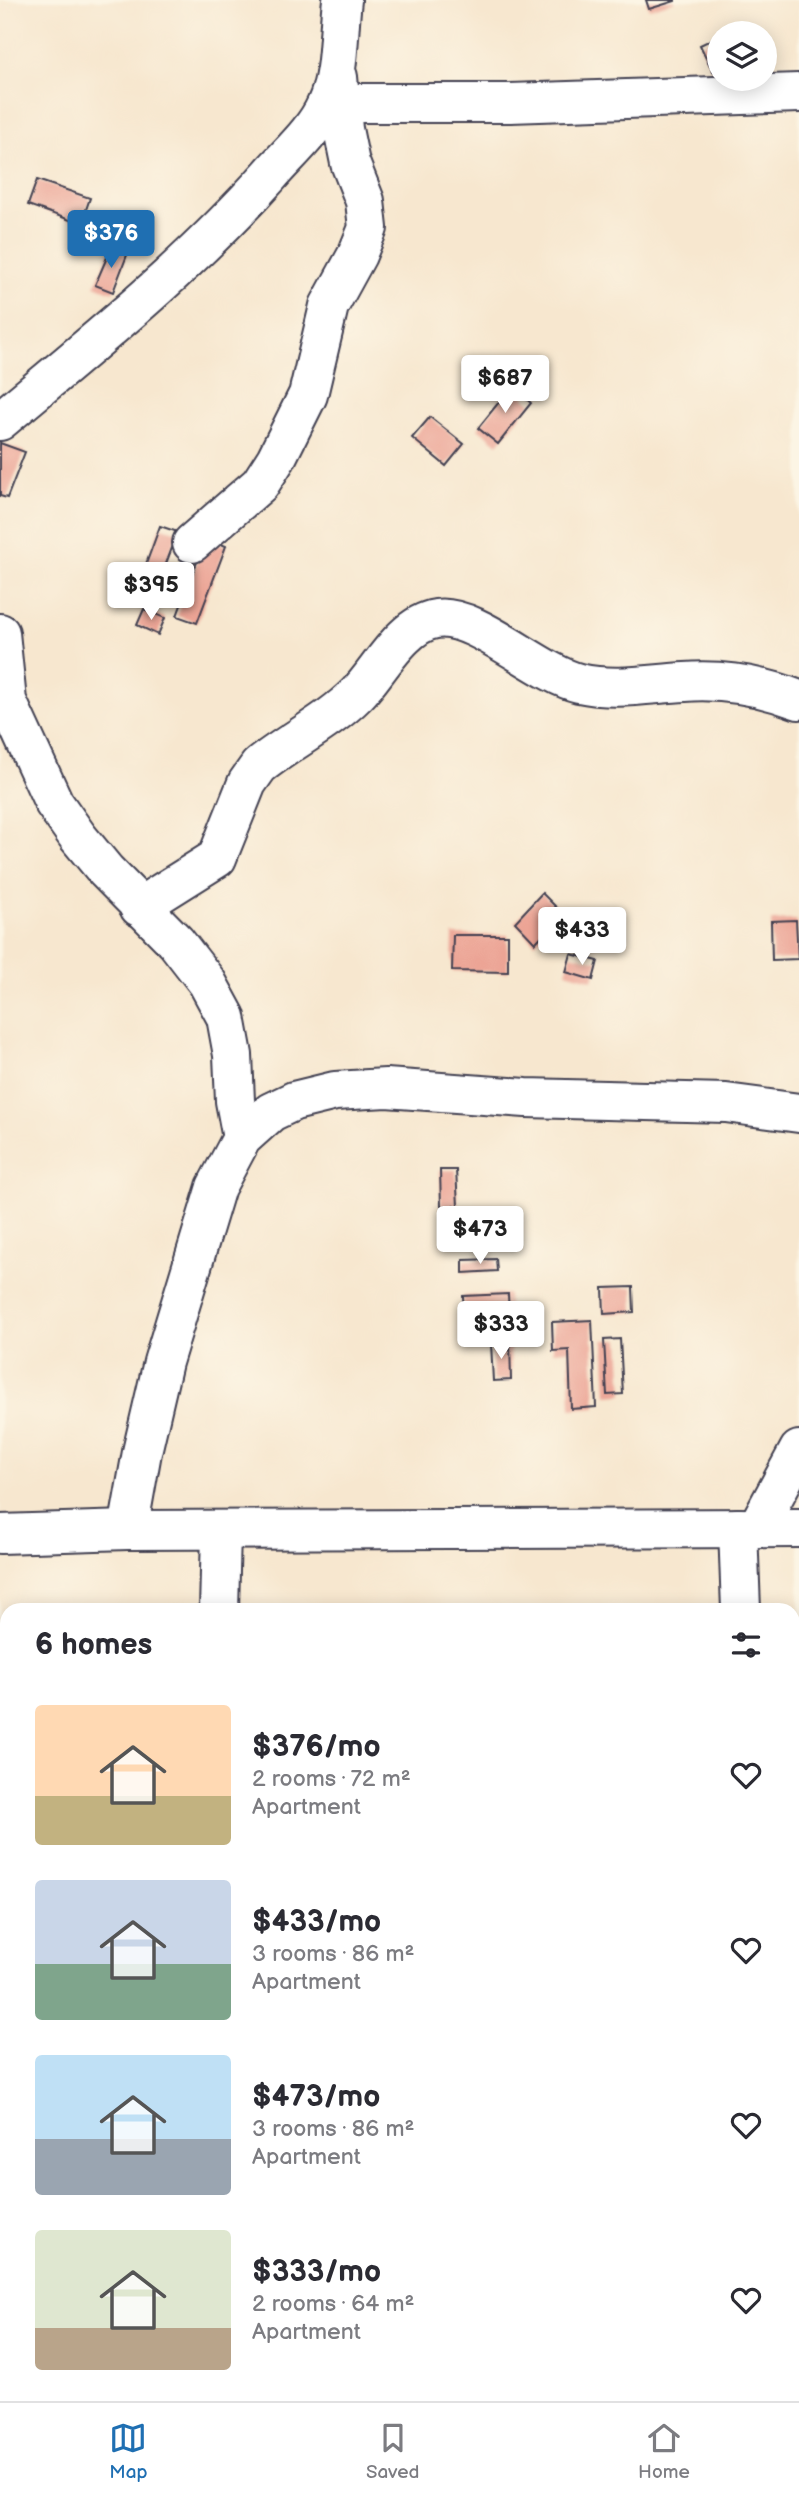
<!DOCTYPE html>
<meta charset="utf-8">
<style>
body{margin:0;font-family:"Balsamiq Sans",sans-serif;background:#f7f7f7;color:#2b2b33;height:100vh;display:flex;flex-direction:column;font-size:26px;white-space:nowrap}
*{box-sizing:border-box;margin:0}
p{font-size:23px;color:#7c7c81}
.icon{flex:none;width:38px;height:38px;fill:none;stroke:currentColor;stroke-width:2;stroke-linecap:round;stroke-linejoin:round}
.map{position:relative;flex:1;overflow:hidden}
.panel{position:absolute;left:0px;top:1603px;width:800px;height:798px;display:flex;flex-direction:column;background:#fff;border-radius:21px 21px 0 0;box-shadow:0 4px 18px #0003}
.panel>*{flex:none}
.buttons{position:absolute;left:707px;top:21px;display:grid;gap:14px}
.buttons a{display:grid;place-items:center;width:70px;height:70px;border-radius:50%;background:#fff;box-shadow:0 4px 18px #0003;font-size:35px}
.price{position:absolute;translate:-50% -60px;padding:0 16px;border-radius:7px;background:#fff;color:#222;font-size:23px;line-height:46px;filter:drop-shadow(0 2px 4px #0008)}
.price::after{content:'';position:absolute;left:50%;top:42px;width:21px;height:16px;margin-left:-10px;background:inherit;clip-path:polygon(0 0,100% 0,50% 100%)}
.price.active{background:#1f6fb2;color:#fff}
ul{padding:0;list-style:none}
li{display:flex;align-items:center;gap:21px;height:175px;padding:0 35px}
li span{display:grid;place-items:center;flex:none;width:196px;height:140px;border-radius:7px;color:#555}
li>.icon{margin-inline-start:auto}
span .icon{width:84px;height:84px;fill:#fffc;stroke-width:1}
li b{font-size:30px}
h2{display:flex;justify-content:space-between;align-items:center;height:84px;padding:0 35px;font-size:30px}
.tabs{display:flex;justify-content:space-around;align-items:center;height:98px;border-top:2px solid #e1e1e2;background:#fff;font-size:19px;color:#7c7c81}
.tabs a{display:grid;justify-items:center;gap:4px}
.tabs .active{color:#1f6fb2}
.map>svg:first-child{display:block}
.building{fill:#eca495}
.lines{fill:none;stroke-linecap:round;stroke-linejoin:round}
.minor-casing{stroke:#424051;stroke-width:42}
.minor{stroke:#fff;stroke-width:38}
</style>
<div class="map">
<svg width="799" height="2401" viewBox="0 0 799 2401">
<rect width="100%" height="100%" fill="#fcf5e5"/>
<filter id="ink" filterUnits="userSpaceOnUse"><feTurbulence type="fractalNoise" baseFrequency=".0143" numOctaves="2"/><feDisplacementMap in="SourceGraphic" scale="14" xChannelSelector="R" yChannelSelector="G"/><feConvolveMatrix kernelMatrix="1 2 1 2 8 2 1 2 1" color-interpolation-filters="sRGB"/></filter>
<filter id="wash" filterUnits="userSpaceOnUse"><feTurbulence type="fractalNoise" baseFrequency=".00686" numOctaves="4" result="noise"/><feDisplacementMap in="SourceGraphic" scale="28" xChannelSelector="R" yChannelSelector="G"/><feGaussianBlur stdDeviation="1.57" result="paint"/><feColorMatrix in="noise" values="0 0 0 0 0 0 0 0 0 0 0 0 0 0 0 0 0 1.4 0 .05"/><feComposite in="paint" operator="in"/></filter>
<g filter="url(#wash)">
<rect width="100%" height="100%" fill="#f7e7cf"/>
<g id="blocks">
<g class="building">
<polygon points="646,0 675,0 675,1 649,9"/>
<polygon points="719,36 719,69 713,72 700,45"/>
<polygon points="37,180 90,198 81,224 28,205"/>
<polygon points="111,248 127,255 113,292 95,285"/>
<polygon points="512,386 531,403 498,444 478,428"/>
<polygon points="430,417 464,444 446,466 412,438"/>
<polygon points="0,443 25,452 7,498 0,496"/>
<polygon points="160,526 178,532 159,582 142,575"/>
<polygon points="206,538 226,546 197,623 177,616"/>
<polygon points="144,609 165,618 158,635 137,625"/>
<polygon points="542,893 563,914 535,943 515,922"/>
<polygon points="796,920 798,959 772,960 771,921"/>
<polygon points="453,935 508,935 508,972 452,971"/>
<polygon points="571,954 598,961 593,980 566,972"/>
<polygon points="440,1170 456,1170 458,1206 441,1206"/>
<polygon points="496,1259 497,1271 463,1273 463,1260"/>
<polygon points="633,1287 634,1312 604,1314 603,1288"/>
<polygon points="508,1294 509,1315 464,1317 463,1296"/>
<polygon points="592,1320 596,1407 571,1409 569,1350 553,1351 552,1322"/>
<polygon points="620,1339 623,1394 607,1395 604,1340"/>
<polygon points="510,1342 511,1380 493,1381 491,1343"/>
</g>
</g>
</g>
<g filter="url(#ink)">
<use href="#blocks" fill-opacity="0" stroke="#424051" stroke-width="2"/>
<g class="lines">
<defs>
<g id="minor">
<polyline points="340,103 510,103 799,93"/>
<path d="M0,421c93,-78 189,-155 270,-246 19,-22 44,-43 56,-70 14,-29 12,-73 16,-105"/>
<polyline points="192,543 260,484 276,459 308,395 329,306 357,255 368,228 365,201 350,163 343,129 338,77"/>
<polyline points="0,633 7,701 54,803 78,837 106,871 176,942 207,982 226,1017 233,1055 235,1101 242,1138"/>
<path d="M139,907l78,-49 30,-75 12,-17c31,-25 69,-43 98,-72 22,-22 45,-70 79,-75 38,-7 103,55 143,64 36,8 70,1 106,-1 40,-3 77,4 114,18"/>
<polyline points="738,1528 741,1610"/>
<polyline points="757,1528 799,1450"/>
<polyline points="128,1530 142,1452 163,1362 216,1187 242,1138 271,1112 294,1101 335,1091 386,1088 526,1098 726,1103 799,1113"/>
<polyline points="0,1534 128,1530 799,1528"/>
<polyline points="219,1610 221,1532"/>
<polyline points="793,1736 799,1745"/>
<polyline points="793,1936 799,1931"/>
<polyline points="0,1967 7,1973"/>
<polyline points="0,2139 7,2131"/>
<polyline points="335,2394 337,2401"/>
<polyline points="220,2401 222,2394"/>
</g>
</defs>
<use href="#minor" class="minor-casing"/>
<use href="#minor" class="minor"/>
</g>
</g>
</svg>
<div class="buttons">
<a><svg class="icon" aria-label="layers" viewBox="0 0 24 24"><path d="M12 4l9 5-9 5-9-5zM3 14l9 5 9-5"/></svg></a>
</div>
<b class="price active" style="left:111px;top:270px">$376</b>
<b class="price" style="left:505px;top:415px">$687</b>
<b class="price" style="left:151px;top:622px">$395</b>
<b class="price" style="left:582px;top:967px">$433</b>
<b class="price" style="left:480px;top:1266px">$473</b>
<b class="price" style="left:501px;top:1361px">$333</b>
<section class="panel">
<h2>6 homes<svg class="icon" aria-label="filters" viewBox="0 0 24 24"><path d="M4 7h16M4 17h16"/><circle cx="9" cy="7" r="2"/><circle cx="15" cy="17" r="2"/></svg></h2>
<ul>
<li><span style="background:linear-gradient(#ffd9b3 65%,#c2b280 0)"><svg class="icon" aria-label="home" viewBox="0 0 24 24"><path d="M3 11l9-7 9 7M6 9v11h12V9"/></svg></span><div><b>$376/mo</b><p>2 rooms · 72 m²</p><p>Apartment</p></div><svg class="icon" aria-label="heart" viewBox="0 0 24 24"><path d="M12 20l-8-8c-3-5 5-10 8-4 3-6 11-1 8 4z"/></svg></li>
<li><span style="background:linear-gradient(#c9d6e8 60%,#7fa58c 0)"><svg class="icon" aria-label="home" viewBox="0 0 24 24"><path d="M3 11l9-7 9 7M6 9v11h12V9"/></svg></span><div><b>$433/mo</b><p>3 rooms · 86 m²</p><p>Apartment</p></div><svg class="icon" aria-label="heart" viewBox="0 0 24 24"><path d="M12 20l-8-8c-3-5 5-10 8-4 3-6 11-1 8 4z"/></svg></li>
<li><span style="background:linear-gradient(#bfe0f5 60%,#9aa5b1 0)"><svg class="icon" aria-label="home" viewBox="0 0 24 24"><path d="M3 11l9-7 9 7M6 9v11h12V9"/></svg></span><div><b>$473/mo</b><p>3 rooms · 86 m²</p><p>Apartment</p></div><svg class="icon" aria-label="heart" viewBox="0 0 24 24"><path d="M12 20l-8-8c-3-5 5-10 8-4 3-6 11-1 8 4z"/></svg></li>
<li><span style="background:linear-gradient(#dfe7d0 70%,#b9a48a 0)"><svg class="icon" aria-label="home" viewBox="0 0 24 24"><path d="M3 11l9-7 9 7M6 9v11h12V9"/></svg></span><div><b>$333/mo</b><p>2 rooms · 64 m²</p><p>Apartment</p></div><svg class="icon" aria-label="heart" viewBox="0 0 24 24"><path d="M12 20l-8-8c-3-5 5-10 8-4 3-6 11-1 8 4z"/></svg></li>
</ul>
</section>
</div>
<nav class="tabs">
<a class="active"><svg class="icon" aria-label="map" viewBox="0 0 24 24"><path d="M3 6l6-2 6 2 6-2v14l-6 2-6-2-6 2zM9 4v14M15 6v14"/></svg>Map</a>
<a><svg class="icon" aria-label="saved" viewBox="0 0 24 24"><path d="M7 4h10v16l-5-4-5 4z"/></svg>Saved</a>
<a><svg class="icon" aria-label="home" viewBox="0 0 24 24"><path d="M3 11l9-7 9 7M6 9v11h12V9"/></svg>Home</a>
</nav>
